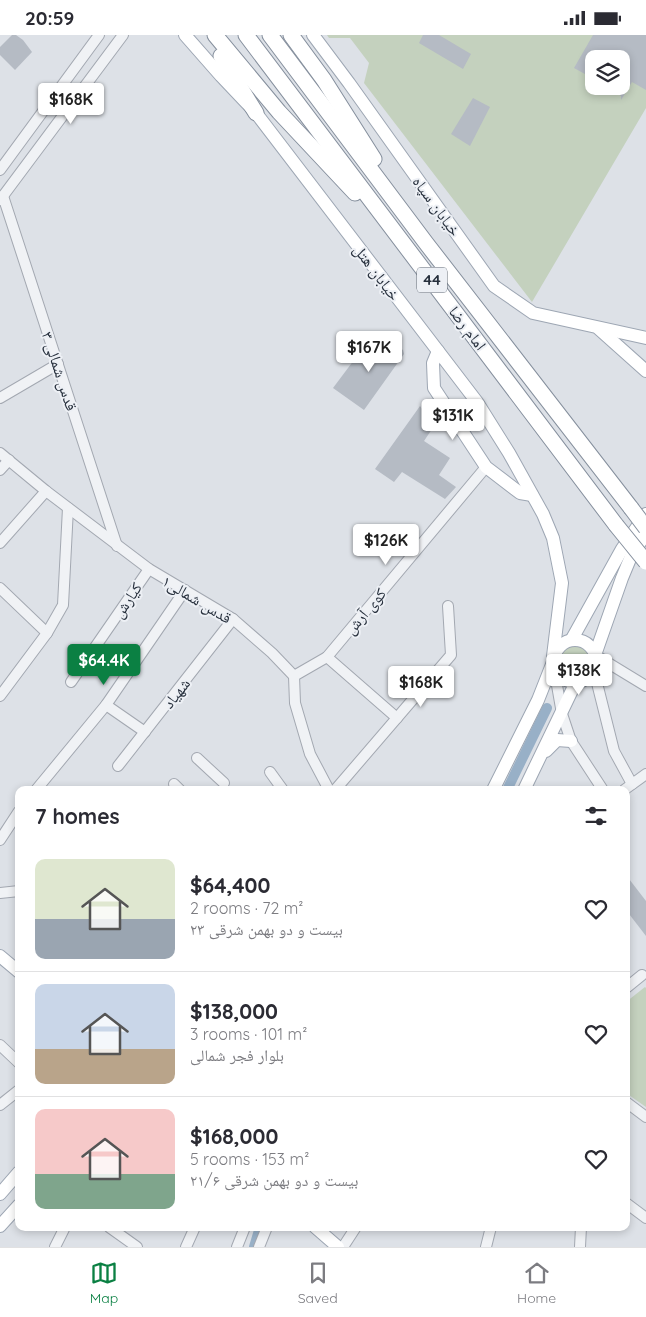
<!DOCTYPE html>
<meta charset="utf-8">
<style>
body{margin:0;font-family:Quicksand,"Noto Naskh Arabic",sans-serif;background:#f2f2f3;color:#2b2b33;height:100vh;display:flex;flex-direction:column;font-size:19px;white-space:nowrap}
*{box-sizing:border-box;margin:0}
p{font-size:16px;color:#7c7c81}
.icon{flex:none;width:28px;height:28px;fill:none;stroke:currentColor;stroke-width:2;stroke-linecap:round;stroke-linejoin:round}
.map{position:relative;flex:1;overflow:hidden}
.drawer{position:absolute;left:15px;top:751px;width:615px;height:445px;display:flex;flex-direction:column;background:#fff;border-radius:10px;box-shadow:0 2px 8px #0003}
.drawer>*{flex:none}
.buttons{position:absolute;left:585px;top:15px;display:grid;gap:10px}
.buttons a{display:grid;place-items:center;width:45px;height:45px;border-radius:10px;background:#fff;box-shadow:0 2px 8px #0003;font-size:25px}
.price{position:absolute;translate:-50% -42px;padding:0 11px;border-radius:5px;background:#fff;color:#222;font-size:16px;line-height:32px;filter:drop-shadow(0 1px 2px #0008)}
.price::after{content:'';position:absolute;left:50%;top:30px;width:15px;height:11px;margin-left:-8px;background:inherit;clip-path:polygon(0 0,100% 0,50% 100%)}
.price.current{background:#0b8043;color:#fff}
ul{padding:0;list-style:none}
li{display:flex;align-items:center;gap:15px;height:125px;padding:0 20px}
li+li{border-top:1px solid #e1e1e2}
li span{display:grid;place-items:center;flex:none;width:140px;height:100px;border-radius:10px;color:#555}
li>.icon{margin-inline-start:auto}
span .icon{width:60px;height:60px;fill:#fffc;stroke-width:1}
li b{font-size:21px}
h2{display:flex;justify-content:space-between;align-items:center;height:60px;padding:0 20px;font-size:21px}
.status{display:flex;justify-content:space-between;align-items:center;height:35px;padding:0 25px;background:#fff;direction:ltr}
.status svg{height:14px;fill:currentColor}
.dock{display:flex;justify-content:space-around;align-items:center;height:70px;border-top:1px solid #e1e1e2;background:#fff;font-size:14px;color:#7c7c81}
.dock a{display:grid;justify-items:center;gap:2px}
.dock .current{color:#0b8043}
.map>svg:first-child{display:block}
.green{fill:#c4d1be;fill-rule:evenodd}
.lines{fill:none;stroke-linecap:round;stroke-linejoin:round}
.canal{stroke:#98b0c7;stroke-width:10}
.building{fill:#b5bbc4}
.minor-casing{stroke:#a3a8b1;stroke-width:12}
.major-casing{stroke:#9da6b3;stroke-width:14}
.highway-casing{stroke:#858f9d;stroke-width:17}
.minor{stroke:#f0f2f5;stroke-width:10}
.major{stroke:#fff;stroke-width:12}
.highway{stroke:#fff;stroke-width:15}
.highway-bridge-casing{stroke:#858f9d;stroke-width:17;stroke-linecap:butt}
.highway-bridge{stroke:#fff;stroke-width:15}
.labels{text-anchor:middle;stroke-width:4;stroke-linejoin:round;paint-order:stroke}
.shield{fill:#edf0f5;stroke:#626a74;stroke-width:1}
.shield-label{font-size:15px;font-weight:bold;fill:#27303d}
.street-label{font-size:16px;fill:#27303d;stroke:#edf0f5}
</style>
<div class="status"><b>20:59</b><svg viewBox="0 0 49 12"><path d="M0 12V9h3v3zM5 12V6h3v6zM10 12V3h3v9zM15 12V0h3v12zM26 1h20v11H26zM47 4h2v5h-2z"/></svg></div>
<div class="map">
<svg width="646" height="1212" viewBox="0 0 646 1212">
<rect width="100%" height="100%" fill="#dde1e7"/>
<g class="green">
<path d="M327,0h319v73l-114,194 -168,-219 5,-20 -19,-25h-21zM594,24h27v27h-27z"/>
<circle cx="575" cy="625" r="16"/>
<polygon points="645,952 646,953 646,1072 626,1058 626,967"/>
</g>
<g class="lines">
<g class="canal">
<polyline points="507,755 547,673"/>
<polyline points="254,1212 260,1192"/>
</g>
</g>
<g class="building">
<polygon points="12,0 16,0 23,5 32,17 15,35 0,20 0,12"/>
<polygon points="423,0 439,0 471,19 463,34 419,8"/>
<polygon points="593,0 646,0 646,55 632,47 621,65 621,61 604,51 621,51 621,24 594,24 594,44 574,33"/>
<polygon points="473,63 490,72 470,111 451,99"/>
<polygon points="384,301 403,315 404,319 364,375 333,353 357,321 361,324 369,312 372,314 381,302"/>
<polygon points="420,371 434,391 424,406 450,423 439,440 456,452 445,464 402,437 394,447 375,434"/>
<polygon points="626,840 646,866 646,901 626,875"/>
</g>
<g class="lines">
<defs>
<g id="minor">
<polyline points="0,135 99,0"/>
<polyline points="3,161 117,511"/>
<polyline points="0,165 123,0"/>
<polyline points="0,363 58,329"/>
<polyline points="0,418 46,456 149,534 233,584 272,618 294,641 295,668 310,719 329,755"/>
<polyline points="0,435 9,425"/>
<polyline points="0,508 46,456"/>
<polyline points="0,553 47,598"/>
<polyline points="595,620 646,651"/>
<polyline points="327,622 397,683"/>
<polyline points="554,633 562,679 571,706 603,755"/>
<polyline points="594,636 614,716 632,749"/>
<polyline points="294,641 327,622 486,432"/>
<polyline points="71,647 149,534"/>
<polyline points="0,661 47,598 63,570 68,473"/>
<polyline points="106,670 145,697"/>
<polyline points="197,723 224,748"/>
<polyline points="118,731 233,584"/>
<polyline points="270,737 283,755"/>
<polyline points="174,749 180,755"/>
<polyline points="36,755 106,670 185,555"/>
<polyline points="335,755 451,620 448,571"/>
<polyline points="624,755 646,739"/>
<polyline points="0,805 19,776"/>
<polyline points="0,858 19,856"/>
<polyline points="626,953 642,940"/>
<polyline points="0,1010 19,1028"/>
<polyline points="626,1067 646,1082"/>
<polyline points="0,1070 19,1055"/>
<polyline points="626,1168 646,1183"/>
<polyline points="109,1192 137,1212"/>
<polyline points="55,1212 65,1192"/>
<polyline points="186,1212 195,1192"/>
<polyline points="237,1212 245,1192"/>
<polyline points="259,1212 267,1192"/>
<polyline points="343,1212 356,1192"/>
<polyline points="486,1212 491,1192"/>
<polyline points="580,1212 581,1192"/>
</g>
<g id="major">
<polyline points="185,0 221,41 256,78 477,367 509,418 543,479 553,503 562,548 553,621"/>
<polyline points="313,0 349,48 494,251 533,278 646,303"/>
<polyline points="599,294 646,336"/>
<polyline points="438,316 433,328 434,353 486,432 520,458 532,460"/>
<polyline points="572,604 622,514 646,479"/>
<circle cx="575" cy="626" r="21"/>
<polyline points="595,620 622,543 632,519 646,499"/>
<polyline points="546,716 557,705 571,706"/>
<polyline points="493,755 538,665 553,627"/>
<polyline points="524,755 576,647"/>
<polyline points="0,921 19,937"/>
<polyline points="0,1159 19,1137"/>
<polyline points="0,1191 19,1170"/>
<polyline points="315,1192 338,1212"/>
</g>
<g id="highway">
<polyline points="215,0 279,77 355,158"/>
<polyline points="246,0 616,490"/>
<polyline points="270,0 426,208 631,473"/>
<polyline points="291,0 324,45 374,124"/>
<polyline points="221,21 256,78"/>
</g>
</defs>
<use href="#minor" class="minor-casing"/>
<use href="#major" class="major-casing"/>
<use href="#highway" class="highway-casing"/>
<use href="#minor" class="minor"/>
<use href="#major" class="major"/>
<use href="#highway" class="highway"/>
<defs>
<g id="highway-bridge">
<polyline points="631,473 646,493"/>
<polyline points="616,490 646,527"/>
</g>
</defs>
<use href="#highway-bridge" class="highway-bridge-casing"/>
<use href="#highway-bridge" class="highway-bridge"/>
</g>
<g class="labels">
<rect class="shield" x="417" y="232.5" width="30" height="25" rx="4"/>
<g class="shield-label">
<text x="432" y="250">44</text>
</g>
<g class="street-label">
<text transform="translate(437 171) rotate(54)" y="6">خیابان سپاه</text>
<text transform="translate(377 237) rotate(53)" y="6">خیابان هتل</text>
<text transform="translate(468 293) rotate(53)" y="6">امام رضا</text>
<text transform="translate(60 336) rotate(72)" y="6">قدس شمالی ۳</text>
<text transform="translate(197 564) rotate(31)" y="6">قدس شمالی۱</text>
<text transform="translate(127 565) rotate(-56)" y="6">کیارش</text>
<text transform="translate(365 576) rotate(-50)" y="6">کوی آرش</text>
<text transform="translate(176 658) rotate(-52)" y="6">شهیاد</text>
</g>
</g>
</svg>
<div class="buttons">
<a><svg class="icon" aria-label="layers" viewBox="0 0 24 24"><path d="M12 4l9 5-9 5-9-5zM3 14l9 5 9-5"/></svg></a>
</div>
<b class="price" style="left:71px;top:90px">$168K</b>
<b class="price" style="left:369px;top:338px">$167K</b>
<b class="price" style="left:453px;top:406px">$131K</b>
<b class="price" style="left:386px;top:531px">$126K</b>
<b class="price current" style="left:104px;top:651px">$64.4K</b>
<b class="price" style="left:579px;top:661px">$138K</b>
<b class="price" style="left:421px;top:673px">$168K</b>
<section class="drawer">
<h2>7 homes<svg class="icon" aria-label="filters" viewBox="0 0 24 24"><path d="M4 7h16M4 17h16"/><circle cx="9" cy="7" r="2"/><circle cx="15" cy="17" r="2"/></svg></h2>
<ul>
<li><span style="background:linear-gradient(#dfe7d0 60%,#9aa5b1 0)"><svg class="icon" aria-label="home" viewBox="0 0 24 24"><path d="M3 11l9-7 9 7M6 9v11h12V9"/></svg></span><div><b>$64,400</b><p>2 rooms · 72 m²</p><p>بیست و دو بهمن شرقی ۲۳</p></div><svg class="icon" aria-label="heart" viewBox="0 0 24 24"><path d="M12 20l-8-8c-3-5 5-10 8-4 3-6 11-1 8 4z"/></svg></li>
<li><span style="background:linear-gradient(#c9d6e8 65%,#b9a48a 0)"><svg class="icon" aria-label="home" viewBox="0 0 24 24"><path d="M3 11l9-7 9 7M6 9v11h12V9"/></svg></span><div><b>$138,000</b><p>3 rooms · 101 m²</p><p>بلوار فجر شمالی</p></div><svg class="icon" aria-label="heart" viewBox="0 0 24 24"><path d="M12 20l-8-8c-3-5 5-10 8-4 3-6 11-1 8 4z"/></svg></li>
<li><span style="background:linear-gradient(#f6c9c9 65%,#7fa58c 0)"><svg class="icon" aria-label="home" viewBox="0 0 24 24"><path d="M3 11l9-7 9 7M6 9v11h12V9"/></svg></span><div><b>$168,000</b><p>5 rooms · 153 m²</p><p>بیست و دو بهمن شرقی ۲۱/۶</p></div><svg class="icon" aria-label="heart" viewBox="0 0 24 24"><path d="M12 20l-8-8c-3-5 5-10 8-4 3-6 11-1 8 4z"/></svg></li>
</ul>
</section>
</div>
<nav class="dock">
<a class="current"><svg class="icon" aria-label="map" viewBox="0 0 24 24"><path d="M3 6l6-2 6 2 6-2v14l-6 2-6-2-6 2zM9 4v14M15 6v14"/></svg>Map</a>
<a><svg class="icon" aria-label="saved" viewBox="0 0 24 24"><path d="M7 4h10v16l-5-4-5 4z"/></svg>Saved</a>
<a><svg class="icon" aria-label="home" viewBox="0 0 24 24"><path d="M3 11l9-7 9 7M6 9v11h12V9"/></svg>Home</a>
</nav>
